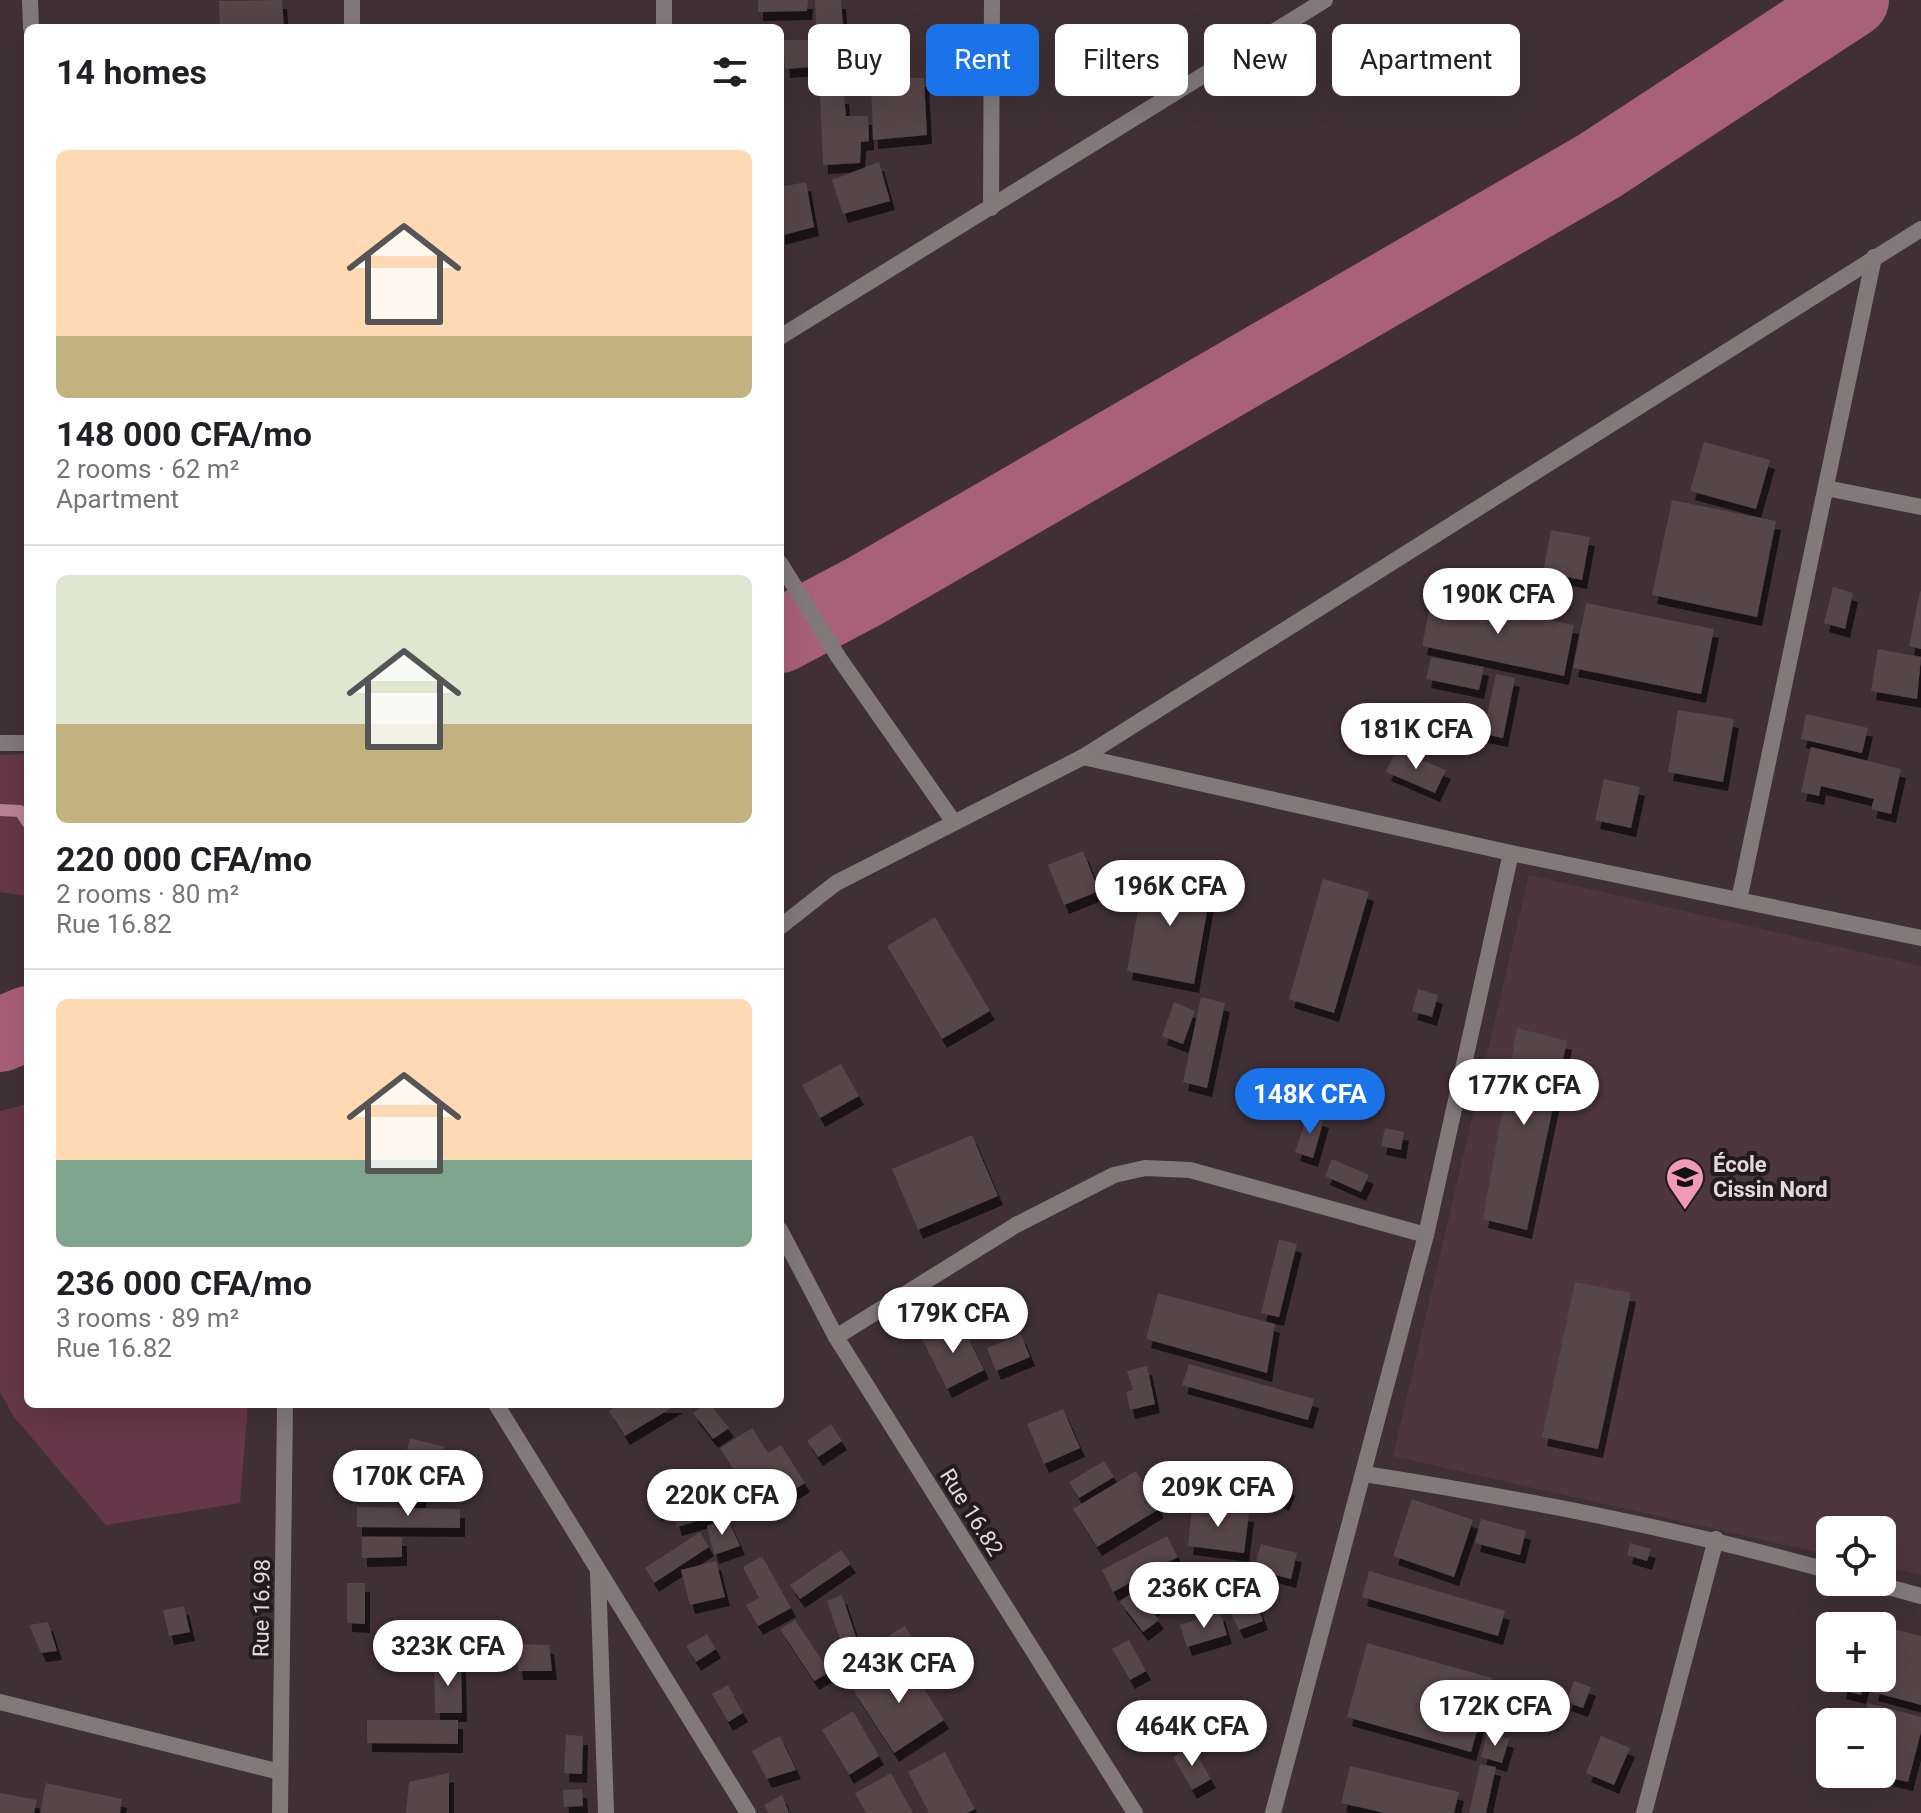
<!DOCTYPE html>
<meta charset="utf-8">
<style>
body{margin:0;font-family:Roboto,sans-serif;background:#f2f2f2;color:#202124;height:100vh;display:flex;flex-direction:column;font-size:30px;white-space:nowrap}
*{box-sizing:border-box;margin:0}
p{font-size:26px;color:#757577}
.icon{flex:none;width:44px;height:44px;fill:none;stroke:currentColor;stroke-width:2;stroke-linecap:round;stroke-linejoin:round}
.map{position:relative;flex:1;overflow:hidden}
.drawer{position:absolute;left:24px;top:24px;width:760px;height:1384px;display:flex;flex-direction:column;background:#fff;border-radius:12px;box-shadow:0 8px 32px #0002}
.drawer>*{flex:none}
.banner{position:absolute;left:808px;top:24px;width:760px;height:72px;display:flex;gap:16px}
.controls{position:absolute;left:1816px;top:1516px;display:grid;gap:16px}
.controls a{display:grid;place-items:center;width:80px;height:80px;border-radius:12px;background:#fff;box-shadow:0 8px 32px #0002;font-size:40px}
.price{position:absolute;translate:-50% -68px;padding:0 18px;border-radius:28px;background:#fff;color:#222;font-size:26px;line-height:52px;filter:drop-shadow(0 2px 4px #0008)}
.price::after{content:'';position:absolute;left:50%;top:48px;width:24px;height:18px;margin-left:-12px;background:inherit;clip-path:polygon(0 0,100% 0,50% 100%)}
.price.on{background:#1a73e8;color:#fff}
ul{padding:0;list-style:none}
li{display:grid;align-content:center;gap:16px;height:424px;padding:0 32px}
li+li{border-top:2px solid #e0e0e0}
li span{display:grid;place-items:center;height:248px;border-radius:12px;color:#555}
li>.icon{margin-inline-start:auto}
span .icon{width:144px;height:144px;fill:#fffc;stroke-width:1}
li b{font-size:34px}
h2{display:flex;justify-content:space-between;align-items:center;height:96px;padding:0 32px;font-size:34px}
.pill{padding:0 28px;border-radius:12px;background:#fff;box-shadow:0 8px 32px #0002;font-size:28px;line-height:72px}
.pill.on{background:#1a73e8;color:#fff}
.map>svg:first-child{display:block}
.built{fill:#4e363e}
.green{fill:#663748}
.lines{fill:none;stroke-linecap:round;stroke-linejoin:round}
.stream{stroke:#ba8496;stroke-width:12}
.river{stroke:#a96079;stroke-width:74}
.building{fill:#56444a;filter:url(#shadow)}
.minor{stroke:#82797b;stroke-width:16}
.labels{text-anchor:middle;stroke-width:8;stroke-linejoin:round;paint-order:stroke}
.poi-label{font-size:22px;font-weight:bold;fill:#e3d8db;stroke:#221a1c;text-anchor:start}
.street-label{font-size:22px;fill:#e3d8db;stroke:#221a1c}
</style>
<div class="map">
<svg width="1921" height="1813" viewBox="0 0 1921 1813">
<defs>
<filter id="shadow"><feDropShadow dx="5" dy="9" stdDeviation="0" flood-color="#0009"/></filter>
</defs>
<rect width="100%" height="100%" fill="#403035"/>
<polygon class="built" points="1529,875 1921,966 1921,1575 1882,1566 1882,1530 1830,1530 1830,1555 1393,1456"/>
<g class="green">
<polygon points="28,754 28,896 0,892 0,755"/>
<polygon points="28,1104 28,1404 248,1404 240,1503 106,1525 14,1417 0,1392 0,1111"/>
</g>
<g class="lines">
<polyline class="stream" points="0,810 20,811 28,823"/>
<g class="river">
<polyline points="780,636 865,591 1599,166 1852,0"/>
<polyline points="0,1035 28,1023"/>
</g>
</g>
<g class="building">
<polygon points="282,0 284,28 220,28 219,1"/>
<polygon points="758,0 808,0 807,11 758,12"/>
<polygon points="815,0 841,0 844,40 817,46"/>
<polygon points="783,40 810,40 812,67 785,69"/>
<polygon points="871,78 924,78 927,135 873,140"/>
<polygon points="820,94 844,95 846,116 868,116 869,141 861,142 860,163 823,165"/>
<polygon points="879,162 890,201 843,214 832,180"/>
<polygon points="806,182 814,227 780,236 780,187"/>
<polygon points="1704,442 1770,460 1756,509 1690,491"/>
<polygon points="1672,500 1776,521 1757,617 1652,595"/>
<polygon points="1551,530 1590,537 1582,580 1543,572"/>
<polygon points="1833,587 1853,593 1845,629 1824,623"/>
<polygon points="1920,591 1921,592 1921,649 1909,646"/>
<polygon points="1432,596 1574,625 1564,676 1422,646"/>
<polygon points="1586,603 1714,629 1701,694 1573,668"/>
<polygon points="1878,649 1921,657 1917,699 1871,691"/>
<polygon points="1431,657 1484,667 1479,690 1426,679"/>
<polygon points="1496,674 1515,678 1503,738 1483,734"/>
<polygon points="1678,710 1734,719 1723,782 1668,772"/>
<polygon points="1806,714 1868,728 1862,753 1801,739"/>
<polygon points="1811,747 1901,769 1891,814 1871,809 1874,799 1821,786 1819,796 1801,792"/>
<polygon points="1396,749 1446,770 1435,793 1386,772"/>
<polygon points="1604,779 1640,787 1631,828 1595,820"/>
<polygon points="1083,851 1099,891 1064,905 1048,865"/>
<polygon points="1145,872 1212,884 1194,984 1127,971"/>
<polygon points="1323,879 1369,892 1334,1013 1289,999"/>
<polygon points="935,917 990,1011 942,1039 887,946"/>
<polygon points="1418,989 1438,995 1432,1017 1412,1011"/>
<polygon points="1201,997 1225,1003 1207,1088 1183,1082"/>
<polygon points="1174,1002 1195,1011 1183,1044 1162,1036"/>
<polygon points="1517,1028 1567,1041 1527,1230 1483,1219"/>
<polygon points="841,1064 859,1096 820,1118 802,1085"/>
<polygon points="1308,1114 1324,1119 1313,1158 1295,1152"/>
<polygon points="1385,1128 1404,1132 1401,1150 1381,1146"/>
<polygon points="972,1135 998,1196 918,1230 892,1169"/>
<polygon points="1332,1159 1369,1175 1361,1192 1325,1176"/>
<polygon points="1279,1239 1297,1244 1279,1317 1261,1313"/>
<polygon points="1575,1282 1631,1293 1598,1449 1542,1437"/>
<polygon points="1158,1293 1275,1324 1267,1373 1146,1339"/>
<polygon points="960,1321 984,1370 947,1389 922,1339"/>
<polygon points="1021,1334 1030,1357 996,1371 987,1348"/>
<polygon points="1189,1364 1314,1399 1308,1420 1182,1385"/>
<polygon points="1147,1366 1155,1404 1130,1410 1126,1392 1133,1390 1127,1371"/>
<polygon points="620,1404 678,1404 625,1436 609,1411"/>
<polygon points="705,1404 710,1404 729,1428 713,1439 693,1413"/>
<polygon points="1063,1409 1080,1448 1044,1464 1027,1424"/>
<polygon points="831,1424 842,1441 818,1457 807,1441"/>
<polygon points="752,1428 768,1453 781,1445 805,1483 759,1512 720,1448"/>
<polygon points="410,1438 445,1447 435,1470 428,1468 420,1501 396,1495"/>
<polygon points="1104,1461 1114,1477 1079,1498 1069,1482"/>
<polygon points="704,1468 710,1493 657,1512 649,1495"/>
<polygon points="1251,1470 1290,1487 1284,1502 1245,1484"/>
<polygon points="1136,1471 1159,1509 1097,1547 1073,1509"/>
<polygon points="715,1499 721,1514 677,1527 673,1514"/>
<polygon points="1412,1499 1473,1520 1454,1577 1393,1556"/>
<polygon points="1192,1506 1249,1513 1244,1553 1188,1546"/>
<polygon points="357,1507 460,1509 460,1528 357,1527"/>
<polygon points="727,1517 740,1546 714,1555 707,1526"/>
<polygon points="1481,1519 1526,1531 1520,1555 1475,1543"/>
<polygon points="700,1532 709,1547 654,1583 645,1568"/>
<polygon points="1167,1536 1178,1557 1113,1592 1102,1570"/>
<polygon points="362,1537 402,1537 402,1557 362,1558"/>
<polygon points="1630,1543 1651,1549 1647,1561 1627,1555"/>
<polygon points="1261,1544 1297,1553 1291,1579 1254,1569"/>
<polygon points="841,1550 851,1564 800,1599 790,1585"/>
<polygon points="762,1556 791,1608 758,1626 746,1605 759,1598 743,1567"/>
<polygon points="716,1561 725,1597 690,1605 681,1570"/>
<polygon points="1369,1571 1505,1611 1498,1636 1362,1597"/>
<polygon points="1157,1575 1171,1594 1151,1609 1159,1620 1143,1632 1120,1602"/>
<polygon points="347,1583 365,1583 365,1624 347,1623"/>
<polygon points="842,1595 856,1637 841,1642 827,1601"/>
<polygon points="1255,1599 1263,1621 1239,1630 1229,1610"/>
<polygon points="184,1606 190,1632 169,1636 163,1610"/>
<polygon points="1220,1612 1227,1635 1187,1647 1180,1625"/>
<polygon points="795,1620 830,1672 814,1681 780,1629"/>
<polygon points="48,1622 57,1651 41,1653 29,1625"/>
<polygon points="905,1626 914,1641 877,1663 868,1648"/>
<polygon points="1890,1628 1921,1636 1921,1705 1873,1692 1876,1678 1882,1678 1882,1657"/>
<polygon points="707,1634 716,1649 696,1662 686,1646"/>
<polygon points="1129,1640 1146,1671 1130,1680 1112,1649"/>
<polygon points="1367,1643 1492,1678 1471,1752 1347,1717"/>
<polygon points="515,1644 549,1645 552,1671 518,1671"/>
<polygon points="904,1657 944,1720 894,1753 853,1690"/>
<polygon points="434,1663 461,1663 462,1713 435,1713"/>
<polygon points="1844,1678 1866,1678 1861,1695 1841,1690"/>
<polygon points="1574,1681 1591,1687 1583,1708 1566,1702"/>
<polygon points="728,1685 743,1713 728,1722 712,1694"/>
<polygon points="1541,1697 1559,1705 1553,1722 1534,1714"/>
<polygon points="1868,1703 1921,1717 1921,1732 1908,1782 1882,1776 1882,1722 1863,1722"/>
<polygon points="853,1711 879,1756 849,1775 822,1730"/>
<polygon points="367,1720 458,1720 458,1744 367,1743"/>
<polygon points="1487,1733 1509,1739 1502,1763 1481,1757"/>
<polygon points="566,1735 583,1736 582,1774 564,1773"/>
<polygon points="780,1736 796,1770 767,1779 752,1751"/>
<polygon points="1601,1736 1630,1748 1614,1785 1586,1773"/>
<polygon points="1192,1746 1211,1779 1192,1790 1173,1757"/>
<polygon points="945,1752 975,1809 967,1813 929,1813 908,1772"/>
<polygon points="1480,1764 1496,1767 1486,1813 1469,1813"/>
<polygon points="1350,1766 1459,1792 1454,1813 1385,1813 1341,1803"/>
<polygon points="449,1773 449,1813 406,1813 409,1782"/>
<polygon points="891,1773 913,1813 866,1813 855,1793"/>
<polygon points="46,1783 122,1799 120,1813 40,1813"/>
<polygon points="582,1789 583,1806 564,1807 563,1790"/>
<polygon points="0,1793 37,1800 34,1813 0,1813"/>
<polygon points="782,1795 789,1813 768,1813 764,1805"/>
</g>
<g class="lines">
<g class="minor">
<polyline points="30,0 31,28"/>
<polyline points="352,0 352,28"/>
<polyline points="664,0 664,28"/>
<polyline points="991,208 992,0"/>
<polyline points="780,337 1325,0"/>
<polyline points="1826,488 1921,507"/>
<polyline points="780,563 839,658 953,821"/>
<polyline points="0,743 28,743"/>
<polyline points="1083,757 1511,853 1921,938"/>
<polyline points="1739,900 1874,257"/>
<polyline points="780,927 836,883 1083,757 1921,229"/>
<polyline points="780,1230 836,1337 1135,1813"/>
<polyline points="836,1337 1016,1225 1114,1175 1145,1168 1190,1170 1426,1235"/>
<polyline points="496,1404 748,1813"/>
<path d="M1365,1474c157,25 312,54 465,97"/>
<polyline points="598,1573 606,1813"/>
<polyline points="1870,1582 1921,1596"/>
<polyline points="0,1702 280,1772"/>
<polyline points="280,1813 285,1404"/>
<polyline points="1273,1813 1426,1235 1511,853"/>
<polyline points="1644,1813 1716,1539"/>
</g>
</g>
<defs>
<symbol id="school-pin" viewBox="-11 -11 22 30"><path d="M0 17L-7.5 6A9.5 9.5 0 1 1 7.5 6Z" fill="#f09ab7" stroke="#221a1c"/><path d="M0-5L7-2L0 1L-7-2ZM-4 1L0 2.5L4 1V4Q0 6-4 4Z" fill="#111"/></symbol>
</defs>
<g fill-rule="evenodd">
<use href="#school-pin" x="1663" y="1155" width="44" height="60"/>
</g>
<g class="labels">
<g class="poi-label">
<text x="1713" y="1172">École<tspan x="1713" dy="25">Cissin Nord</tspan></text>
</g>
<g class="street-label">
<text transform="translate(972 1512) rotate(58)" y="8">Rue 16.82</text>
<text transform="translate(261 1608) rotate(-89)" y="8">Rue 16.98</text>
</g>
</g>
</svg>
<div class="controls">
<a><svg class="icon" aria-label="locate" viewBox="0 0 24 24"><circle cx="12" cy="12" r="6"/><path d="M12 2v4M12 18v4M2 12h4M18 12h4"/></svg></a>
<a>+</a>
<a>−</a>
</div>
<b class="price" style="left:1498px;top:636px">190K CFA</b>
<b class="price" style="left:1416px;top:771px">181K CFA</b>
<b class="price" style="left:1170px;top:928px">196K CFA</b>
<b class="price" style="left:1524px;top:1127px">177K CFA</b>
<b class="price on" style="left:1310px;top:1136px">148K CFA</b>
<b class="price" style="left:953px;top:1355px">179K CFA</b>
<b class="price" style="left:408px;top:1518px">170K CFA</b>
<b class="price" style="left:1218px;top:1529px">209K CFA</b>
<b class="price" style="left:722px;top:1537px">220K CFA</b>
<b class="price" style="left:1204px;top:1630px">236K CFA</b>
<b class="price" style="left:448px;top:1688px">323K CFA</b>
<b class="price" style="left:899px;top:1705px">243K CFA</b>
<b class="price" style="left:1495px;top:1748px">172K CFA</b>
<b class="price" style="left:1192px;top:1768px">464K CFA</b>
<div class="banner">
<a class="pill">Buy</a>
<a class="pill on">Rent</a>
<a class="pill">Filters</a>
<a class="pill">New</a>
<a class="pill">Apartment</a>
</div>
<section class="drawer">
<h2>14 homes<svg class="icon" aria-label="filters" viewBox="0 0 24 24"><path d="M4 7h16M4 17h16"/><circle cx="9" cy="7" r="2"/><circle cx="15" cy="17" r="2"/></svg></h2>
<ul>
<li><span style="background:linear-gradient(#ffd9b3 75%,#c2b280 0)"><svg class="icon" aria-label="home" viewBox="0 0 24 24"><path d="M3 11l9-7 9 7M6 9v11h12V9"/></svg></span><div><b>148 000 CFA/mo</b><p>2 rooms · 62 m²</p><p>Apartment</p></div></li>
<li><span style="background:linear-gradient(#dfe7d0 60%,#c2b280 0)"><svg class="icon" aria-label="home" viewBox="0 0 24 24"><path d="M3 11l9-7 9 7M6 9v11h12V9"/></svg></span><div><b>220 000 CFA/mo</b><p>2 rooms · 80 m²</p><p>Rue 16.82</p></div></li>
<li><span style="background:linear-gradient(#ffd9b3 65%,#7fa58c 0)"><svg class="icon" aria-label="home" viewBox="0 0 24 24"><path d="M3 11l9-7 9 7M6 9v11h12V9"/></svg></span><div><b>236 000 CFA/mo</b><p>3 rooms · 89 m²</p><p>Rue 16.82</p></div></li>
</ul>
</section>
</div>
